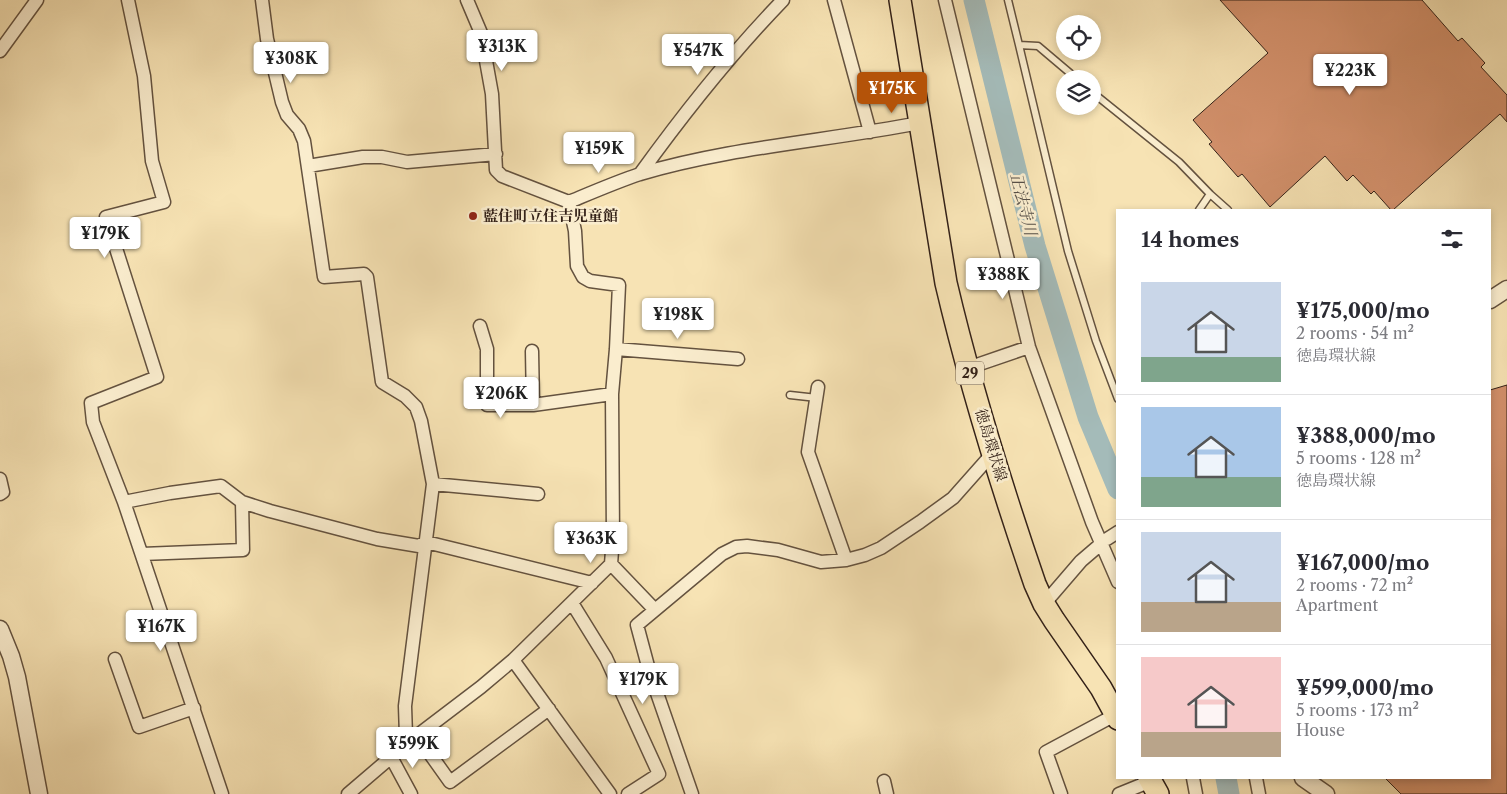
<!DOCTYPE html>
<meta charset="utf-8">
<style>
body{margin:0;font-family:"Libre Caslon Text","Noto Serif JP",serif;background:#f2f2f3;color:#2b2b33;height:100vh;display:flex;flex-direction:column;font-size:19px;white-space:nowrap}
*{box-sizing:border-box;margin:0}
p{font-size:16px;color:#7c7c81}
.icon{flex:none;width:28px;height:28px;fill:none;stroke:currentColor;stroke-width:2;stroke-linecap:round;stroke-linejoin:round}
.map{position:relative;flex:1;overflow:hidden}
.side{position:absolute;left:1116px;top:209px;width:375px;height:570px;display:flex;flex-direction:column;background:#fff;border-radius:0px;box-shadow:0 2px 8px #0003}
.side>*{flex:none}
.buttons{position:absolute;left:1056px;top:15px;display:grid;gap:10px}
.buttons a{display:grid;place-items:center;width:45px;height:45px;border-radius:50%;background:#fff;box-shadow:0 2px 8px #0003;font-size:25px}
.price{position:absolute;translate:-50% -42px;padding:0 11px;border-radius:5px;background:#fff;color:#222;font-size:16px;line-height:32px;filter:drop-shadow(0 1px 2px #0008)}
.price::after{content:'';position:absolute;left:50%;top:30px;width:15px;height:11px;margin-left:-8px;background:inherit;clip-path:polygon(0 0,100% 0,50% 100%)}
.price.selected{background:#b45309;color:#fff}
ul{padding:0;list-style:none}
li{display:flex;align-items:center;gap:15px;height:125px;padding:0 25px}
li+li{border-top:1px solid #e1e1e2}
li span{display:grid;place-items:center;flex:none;width:140px;height:100px;border-radius:0px;color:#555}
li>.icon{margin-inline-start:auto}
span .icon{width:60px;height:60px;fill:#fffc;stroke-width:1}
li b{font-size:21px}
h2{display:flex;justify-content:space-between;align-items:center;height:60px;padding:0 25px;font-size:21px}
.map>svg:first-child{display:block}
.lines{fill:none;stroke-linecap:round;stroke-linejoin:round}
.river{stroke:#a4bbb9;stroke-width:21}
.building{fill:#d2906b;stroke:#332118}
.service-casing{stroke:#64523f;stroke-width:9}
.minor-casing{stroke:#64523f;stroke-width:15}
.tertiary-casing{stroke:#64523f;stroke-width:19}
.primary-casing{stroke:#332118;stroke-width:24}
.service{stroke:#faedce;stroke-width:6}
.minor{stroke:#faedce;stroke-width:12}
.tertiary{stroke:#faedce;stroke-width:16}
.primary{stroke:#f7e3b4;stroke-width:21}
.poi-dot{fill:#8f2418;stroke:#faedce;stroke-width:2}
.labels{text-anchor:middle;stroke-width:5;stroke-linejoin:round;paint-order:stroke}
.shield{fill:#faedce;stroke:#6f5e4f;stroke-width:1}
.shield-label{font-size:14px;font-weight:bold;fill:#332118}
.poi-label{font-size:15px;font-weight:bold;fill:#332118;stroke:#faedce;text-anchor:start}
.street-label{font-size:15px;fill:#332118;stroke:#faedce}
.water-label{font-size:16px;font-style:italic;fill:#554f48;stroke:#faedce}
</style>
<div class="map">
<svg width="1507" height="794" viewBox="0 0 1507 794">
<rect width="100%" height="100%" fill="#f7e3b4"/>
<filter id="stains"><feTurbulence type="fractalNoise" baseFrequency=".004" numOctaves="4"/><feColorMatrix values="0 0 0 0 .2 0 0 0 0 .09 0 0 0 0 .02 0 0 0 .5 -.17"/></filter>
<radialGradient id="worn" r=".72"><stop offset=".6" stop-color="#630" stop-opacity="0"/><stop offset="1" stop-color="#630" stop-opacity=".3"/></radialGradient>
<g class="lines">
<path class="river" d="M 974,0 L 1035,246 L 1088,417 L 1118,489
M 1226,778 L 1229,794"/>
</g>
<path class="building" d="M 1220,0 L 1422,0 L 1458,41 L 1462,38 L 1485,63 L 1481,67 L 1507,95 L 1507,122 L 1500,114 L 1393,210 L 1391,210 L 1374,191 L 1371,194 L 1353,175 L 1347,181 L 1325,156 L 1270,207 L 1242,174 L 1238,177 L 1209,144 L 1212,142 L 1193,120 L 1268,53 Z
M 1507,385 L 1507,794 L 1401,794 L 1385,778 L 1490,778 L 1490,390 Z"/>
<g class="lines">
<defs>
<path id="service" d="M 1008,0 L 1019,45 L 1038,46 L 1077,79
M 1019,45 L 1068,251 L 1096,341 L 1118,399
M 1092,92 L 1179,162 L 1210,194 L 1199,210
M 1210,194 L 1228,210
M 790,395 L 817,398"/>
<path id="minor" d="M 128,0 L 144,76 L 152,161 L 164,202 L 106,217 L 157,377 L 91,403 L 93,422 L 124,502 L 222,794
M 262,0 L 267,39 L 282,102 L 287,115 L 299,129 L 304,141 L 324,277 L 364,274 L 367,277 L 382,382 L 405,396 L 416,407 L 421,421 L 433,484 L 405,706 L 406,736 L 410,741
M 467,0 L 481,33 L 492,94 L 496,170 L 502,176 L 569,202 C 593,192 616,182 640,174 C 731,147 827,141 919,123
M 834,0 L 870,132
M 945,0 L 1029,347 L 1092,522 L 1118,582
M 0,51 L 37,0
M 308,166 L 363,157 L 382,157 L 407,162 L 496,154
M 640,174 C 684,113 731,54 783,0
M 480,326 L 487,349 L 487,405 L 533,405 L 612,394
M 616,349 L 738,359
M 532,351 L 533,405
M 968,368 L 1029,347
M 818,387 L 808,452 L 846,560
M 0,479 L 3,492 L 0,494
M 433,484 L 538,494
M 124,502 L 170,493 L 221,486 L 242,502 L 270,511 L 377,539 L 419,546 L 426,542 L 592,583
M 1107,539 L 1118,532
M 142,554 L 243,550 L 242,502
M 611,564 L 655,610
M 572,603 L 606,658 L 659,774 L 628,794
M 1044,604 L 1081,561 L 1102,543
M 115,659 L 139,727 L 194,708
M 513,660 L 610,794
M 418,737 L 450,782 L 549,709
M 391,757 L 411,794
M 1193,778 L 1196,794
M 1256,778 L 1259,794
M 884,781 L 887,794
M 348,794 L 410,741 L 481,687 L 513,660 L 611,564 L 613,538 L 612,394 L 616,349 L 619,285 L 590,281 L 583,277 L 577,266 L 575,231 L 569,202
M 692,794 L 649,670 L 637,625 L 722,554 L 736,547 L 747,546 L 778,550 L 821,562 L 846,560 L 865,555 L 881,548 L 920,522 L 953,498 L 992,454
M 1061,794 L 1046,752 L 1115,715
M 1119,794 L 1151,781"/>
<path id="tertiary" d="M 1490,300 L 1507,289
M 0,629 L 11,656 L 17,677 L 39,794
M 1303,778 L 1326,794"/>
<path id="primary" d="M 900,0 L 946,283 C 970,385 1001,485 1035,584 L 1044,604 L 1054,620 L 1101,688 L 1118,719
M 1149,778 L 1158,794"/>
</defs>
<use href="#service" class="service-casing"/>
<use href="#minor" class="minor-casing"/>
<use href="#tertiary" class="tertiary-casing"/>
<use href="#primary" class="primary-casing"/>
<use href="#service" class="service"/>
<use href="#minor" class="minor"/>
<use href="#tertiary" class="tertiary"/>
<use href="#primary" class="primary"/>
</g>
<circle class="poi-dot" cx="473" cy="216" r="5"/>
<g class="labels">
<rect class="shield" x="956" y="361.5" width="28" height="23" rx="4"/>
<g class="shield-label">
<text x="970" y="378">29</text>
</g>
<g class="poi-label">
<text x="483" y="221">藍住町立住吉児童館</text>
</g>
<g class="street-label">
<text transform="translate(991 445) rotate(73)" y="5">徳島環状線</text>
</g>
<g class="water-label">
<text transform="translate(1024 204) rotate(76)" y="6">正法寺川</text>
</g>
</g>
<rect width="100%" height="100%" filter="url(#stains)"/>
<rect width="100%" height="100%" fill="url(#worn)"/>
</svg>
<div class="buttons">
<a><svg class="icon" aria-label="locate" viewBox="0 0 24 24"><circle cx="12" cy="12" r="6"/><path d="M12 2v4M12 18v4M2 12h4M18 12h4"/></svg></a>
<a><svg class="icon" aria-label="layers" viewBox="0 0 24 24"><path d="M12 4l9 5-9 5-9-5zM3 14l9 5 9-5"/></svg></a>
</div>
<b class="price" style="left:502px;top:72px">¥313K</b>
<b class="price" style="left:698px;top:76px">¥547K</b>
<b class="price" style="left:291px;top:84px">¥308K</b>
<b class="price" style="left:1350px;top:96px">¥223K</b>
<b class="price selected" style="left:892px;top:114px">¥175K</b>
<b class="price" style="left:599px;top:174px">¥159K</b>
<b class="price" style="left:105px;top:259px">¥179K</b>
<b class="price" style="left:1003px;top:300px">¥388K</b>
<b class="price" style="left:678px;top:340px">¥198K</b>
<b class="price" style="left:501px;top:419px">¥206K</b>
<b class="price" style="left:591px;top:564px">¥363K</b>
<b class="price" style="left:161px;top:652px">¥167K</b>
<b class="price" style="left:643px;top:705px">¥179K</b>
<b class="price" style="left:413px;top:769px">¥599K</b>
<section class="side">
<h2>14 homes<svg class="icon" aria-label="filters" viewBox="0 0 24 24"><path d="M4 7h16M4 17h16"/><circle cx="9" cy="7" r="2"/><circle cx="15" cy="17" r="2"/></svg></h2>
<ul>
<li><span style="background:linear-gradient(#c9d6e8 75%,#7fa58c 0)"><svg class="icon" aria-label="home" viewBox="0 0 24 24"><path d="M3 11l9-7 9 7M6 9v11h12V9"/></svg></span><div><b>¥175,000/mo</b><p>2 rooms · 54 m²</p><p>徳島環状線</p></div></li>
<li><span style="background:linear-gradient(#a9c7e8 70%,#7fa58c 0)"><svg class="icon" aria-label="home" viewBox="0 0 24 24"><path d="M3 11l9-7 9 7M6 9v11h12V9"/></svg></span><div><b>¥388,000/mo</b><p>5 rooms · 128 m²</p><p>徳島環状線</p></div></li>
<li><span style="background:linear-gradient(#c9d6e8 70%,#b9a48a 0)"><svg class="icon" aria-label="home" viewBox="0 0 24 24"><path d="M3 11l9-7 9 7M6 9v11h12V9"/></svg></span><div><b>¥167,000/mo</b><p>2 rooms · 72 m²</p><p>Apartment</p></div></li>
<li><span style="background:linear-gradient(#f6c9c9 75%,#b9a48a 0)"><svg class="icon" aria-label="home" viewBox="0 0 24 24"><path d="M3 11l9-7 9 7M6 9v11h12V9"/></svg></span><div><b>¥599,000/mo</b><p>5 rooms · 173 m²</p><p>House</p></div></li>
</ul>
</section>
</div>
